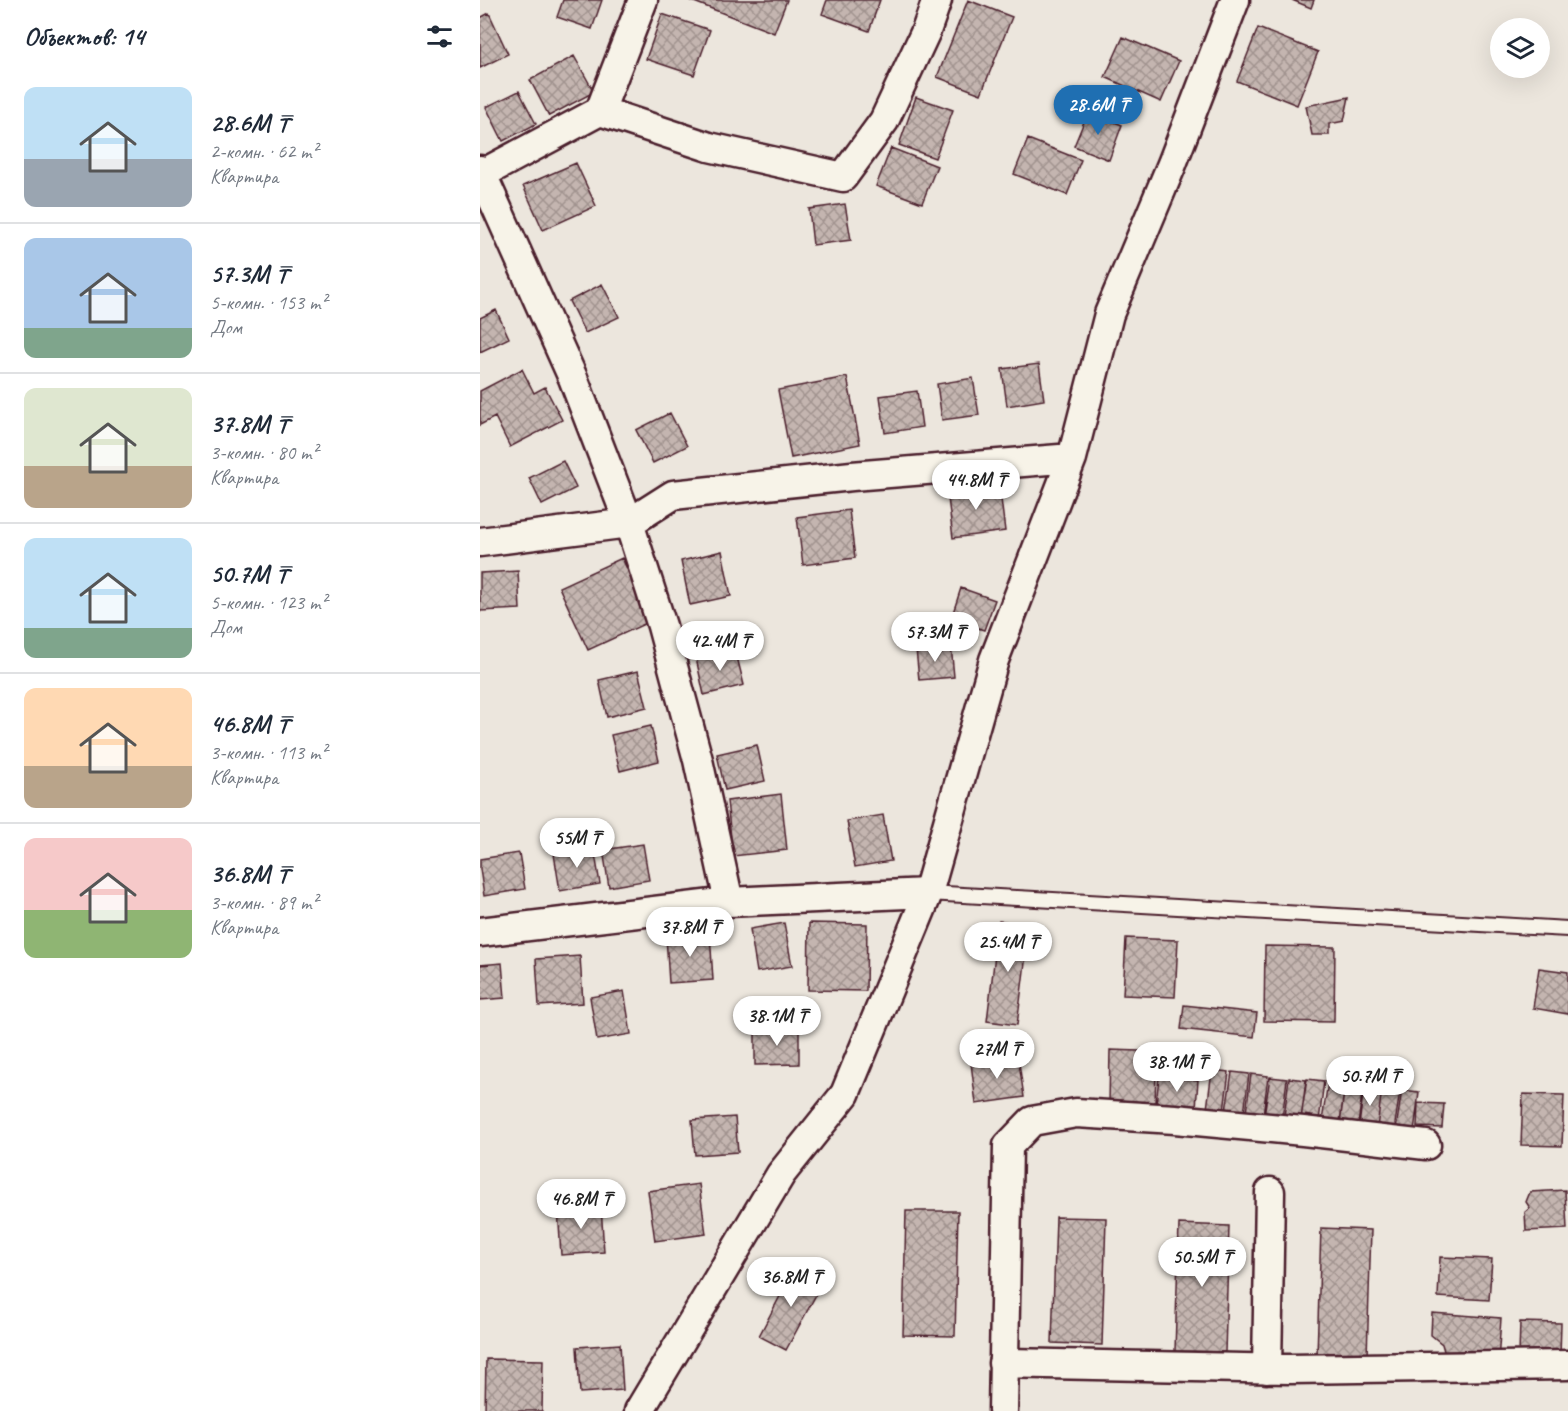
<!DOCTYPE html>
<html lang="ru">
<meta charset="utf-8">
<style>
body{margin:0;font-family:Caveat,sans-serif;background:#f2f2f3;color:#1f2937;height:100vh;display:flex;flex-direction:column;font-size:22px;white-space:nowrap}
*{box-sizing:border-box;margin:0}
p{font-size:20px;color:#747a83}
.icon{flex:none;width:33px;height:33px;fill:none;stroke:currentColor;stroke-width:2;stroke-linecap:round;stroke-linejoin:round}
.map{position:relative;flex:1;overflow:hidden}
.side{display:flex;flex-direction:column;background:#fff;width:480px}
.side>*{flex:none}
.controls{position:absolute;left:1010px;top:18px;display:grid;gap:12px}
.controls a{display:grid;place-items:center;width:60px;height:60px;border-radius:50%;background:#fff;box-shadow:0 6px 24px #0002;font-size:30px}
.price{position:absolute;translate:-50% -51px;padding:0 14px;border-radius:21px;background:#fff;color:#222;font-size:20px;line-height:39px;filter:drop-shadow(0 2px 3px #0008)}
.price::after{content:'';position:absolute;left:50%;top:36px;width:18px;height:14px;margin-left:-9px;background:inherit;clip-path:polygon(0 0,100% 0,50% 100%)}
.price.on{background:#1f6fb2;color:#fff}
ul{padding:0;list-style:none}
li{display:flex;align-items:center;gap:18px;height:150px;padding:0 24px}
li+li{border-top:2px solid #e0e1e3}
li span{display:grid;place-items:center;flex:none;width:168px;height:120px;border-radius:12px;color:#555}
li>.icon{margin-inline-start:auto}
span .icon{width:72px;height:72px;fill:#fffc;stroke-width:1}
li b{font-size:26px}
h2{display:flex;justify-content:space-between;align-items:center;height:72px;padding:0 24px;font-size:26px}
main{display:flex;flex:1;min-height:0}
.map>svg:first-child{display:block}
.building{fill:url(#building-cross-hatch);stroke:#4a1f2b;stroke-width:1.5}
.lines{fill:none;stroke-linecap:round;stroke-linejoin:round}
.service-casing{stroke:#4a1f2b;stroke-width:18}
.minor-casing{stroke:#4a1f2b;stroke-width:33}
.service{stroke:#f7f3e8;stroke-width:14}
.minor{stroke:#f7f3e8;stroke-width:28}
</style>
<main>
<section class="side">
<h2>Объектов: 14<svg class="icon" aria-label="filters" viewBox="0 0 24 24"><path d="M4 7h16M4 17h16"/><circle cx="9" cy="7" r="2"/><circle cx="15" cy="17" r="2"/></svg></h2>
<ul>
<li><span style="background:linear-gradient(#bfe0f5 60%,#9aa5b1 0)"><svg class="icon" aria-label="home" viewBox="0 0 24 24"><path d="M3 11l9-7 9 7M6 9v11h12V9"/></svg></span><div><b>28.6M ₸</b><p>2-комн. · 62 m²</p><p>Квартира</p></div></li>
<li><span style="background:linear-gradient(#a9c7e8 75%,#7fa58c 0)"><svg class="icon" aria-label="home" viewBox="0 0 24 24"><path d="M3 11l9-7 9 7M6 9v11h12V9"/></svg></span><div><b>57.3M ₸</b><p>5-комн. · 153 m²</p><p>Дом</p></div></li>
<li><span style="background:linear-gradient(#dfe7d0 65%,#b9a48a 0)"><svg class="icon" aria-label="home" viewBox="0 0 24 24"><path d="M3 11l9-7 9 7M6 9v11h12V9"/></svg></span><div><b>37.8M ₸</b><p>3-комн. · 80 m²</p><p>Квартира</p></div></li>
<li><span style="background:linear-gradient(#bfe0f5 75%,#7fa58c 0)"><svg class="icon" aria-label="home" viewBox="0 0 24 24"><path d="M3 11l9-7 9 7M6 9v11h12V9"/></svg></span><div><b>50.7M ₸</b><p>5-комн. · 123 m²</p><p>Дом</p></div></li>
<li><span style="background:linear-gradient(#ffd9b3 65%,#b9a48a 0)"><svg class="icon" aria-label="home" viewBox="0 0 24 24"><path d="M3 11l9-7 9 7M6 9v11h12V9"/></svg></span><div><b>46.8M ₸</b><p>3-комн. · 113 m²</p><p>Квартира</p></div></li>
<li><span style="background:linear-gradient(#f6c9c9 60%,#8fb573 0)"><svg class="icon" aria-label="home" viewBox="0 0 24 24"><path d="M3 11l9-7 9 7M6 9v11h12V9"/></svg></span><div><b>36.8M ₸</b><p>3-комн. · 89 m²</p><p>Квартира</p></div></li>
</ul>
</section>
<div class="map">
<svg width="1088" height="1411" viewBox="0 0 1088 1411">
<defs>
<pattern id="building-cross-hatch" width="8" height="8" patternUnits="userSpaceOnUse" patternTransform="scale(1.5)"><rect width="8" height="8" fill="#c4b5b0"/><path d="M0 0l8 8M0 8l8-8" fill="none" stroke="#a1938f"/></pattern>
</defs>
<rect width="100%" height="100%" fill="#ece6dd"/>
<filter id="ink" filterUnits="userSpaceOnUse"><feTurbulence type="fractalNoise" baseFrequency=".0167" numOctaves="2"/><feDisplacementMap in="SourceGraphic" scale="12" xChannelSelector="R" yChannelSelector="G"/><feConvolveMatrix kernelMatrix="1 2 1 2 8 2 1 2 1" color-interpolation-filters="sRGB"/></filter>
<g filter="url(#ink)">
<path class="building" d="M 83,0 L 122,0 L 112,29 L 77,17 Z
M 209,0 L 307,0 L 294,33 Z
M 347,0 L 400,0 L 389,31 L 342,14 Z
M 488,0 L 532,17 L 501,94 L 457,77 Z
M 812,0 L 834,0 L 831,8 Z
M 9,13 L 28,54 L 0,68 L 0,18 Z
M 182,14 L 230,30 L 214,75 L 166,59 Z
M 778,28 L 838,52 L 817,105 L 757,81 Z
M 643,37 L 699,61 L 681,102 L 625,77 Z
M 94,56 L 114,92 L 69,116 L 50,80 Z
M 39,91 L 56,124 L 23,141 L 6,107 Z
M 436,97 L 473,110 L 455,158 L 419,145 Z
M 869,97 L 864,121 L 849,124 L 849,135 L 832,135 L 826,106 Z
M 608,112 L 642,125 L 629,160 L 594,146 Z
M 548,139 L 601,160 L 587,195 L 534,174 Z
M 411,148 L 457,166 L 442,203 L 396,186 Z
M 96,163 L 116,206 L 63,230 L 43,186 Z
M 365,204 L 371,240 L 333,245 L 329,209 Z
M 122,284 L 139,317 L 105,333 L 89,301 Z
M 16,310 L 29,338 L 0,352 L 0,318 Z
M 559,364 L 564,400 L 527,406 L 522,369 Z
M 42,369 L 54,393 L 65,387 L 82,420 L 30,447 L 15,417 L 0,425 L 0,391 Z
M 367,377 L 380,444 L 311,458 L 298,390 Z
M 493,378 L 499,415 L 462,420 L 457,384 Z
M 437,391 L 442,427 L 405,433 L 400,396 Z
M 190,413 L 207,446 L 173,463 L 156,430 Z
M 83,461 L 96,488 L 62,505 L 49,478 Z
M 519,483 L 525,531 L 473,538 L 467,490 Z
M 369,510 L 375,558 L 323,565 L 317,517 Z
M 242,551 L 251,596 L 210,605 L 201,561 Z
M 142,558 L 171,621 L 108,650 L 79,587 Z
M 38,571 L 40,609 L 0,611 L 0,573 Z
M 481,588 L 515,600 L 504,630 L 471,619 Z
M 471,645 L 474,677 L 439,680 L 436,649 Z
M 255,649 L 264,685 L 224,695 L 216,658 Z
M 158,671 L 167,707 L 127,717 L 119,680 Z
M 171,726 L 179,761 L 140,771 L 131,735 Z
M 277,745 L 285,781 L 245,790 L 237,754 Z
M 301,794 L 307,850 L 253,856 L 247,801 Z
M 403,815 L 411,861 L 375,867 L 367,821 Z
M 163,844 L 169,880 L 129,887 L 123,850 Z
M 114,848 L 120,884 L 80,891 L 74,854 Z
M 39,853 L 45,889 L 4,896 L 0,869 L 0,859 Z
M 519,921 L 550,924 L 537,1025 L 507,1021 Z
M 304,923 L 312,966 L 277,972 L 270,929 Z
M 329,923 L 387,924 L 386,991 L 328,990 Z
M 230,933 L 233,980 L 189,983 L 186,936 Z
M 646,938 L 698,940 L 695,997 L 643,995 Z
M 785,946 L 855,947 L 854,1022 L 784,1021 Z
M 100,956 L 103,1003 L 59,1006 L 56,959 Z
M 22,963 L 25,998 L 0,1000 L 0,965 Z
M 1059,968 L 1088,972 L 1088,1014 L 1053,1008 Z
M 144,991 L 151,1034 L 117,1040 L 110,997 Z
M 704,1005 L 777,1013 L 774,1037 L 701,1029 Z
M 275,1030 L 319,1030 L 319,1064 L 275,1065 Z
M 630,1050 L 659,1051 L 659,1071 L 676,1071 L 675,1105 L 629,1104 Z
M 538,1056 L 544,1097 L 496,1104 L 491,1063 Z
M 732,1070 L 749,1072 L 744,1111 L 727,1109 Z
M 752,1072 L 769,1074 L 764,1114 L 746,1111 Z
M 771,1074 L 788,1076 L 783,1115 L 766,1113 Z
M 679,1077 L 718,1080 L 716,1108 L 676,1105 Z
M 790,1077 L 807,1079 L 802,1119 L 784,1116 Z
M 809,1078 L 826,1080 L 821,1120 L 804,1117 Z
M 827,1079 L 844,1081 L 839,1121 L 821,1118 Z
M 848,1082 L 865,1084 L 860,1124 L 842,1121 Z
M 865,1083 L 883,1085 L 878,1125 L 860,1122 Z
M 884,1086 L 902,1088 L 897,1128 L 879,1126 Z
M 902,1088 L 920,1091 L 914,1130 L 897,1128 Z
M 922,1090 L 939,1092 L 934,1131 L 916,1129 Z
M 1043,1094 L 1084,1095 L 1082,1146 L 1041,1145 Z
M 938,1103 L 964,1104 L 962,1128 L 937,1127 Z
M 255,1117 L 258,1152 L 215,1155 L 212,1120 Z
M 219,1184 L 226,1234 L 175,1241 L 168,1191 Z
M 1085,1190 L 1087,1229 L 1046,1231 L 1045,1212 L 1050,1208 L 1046,1202 L 1050,1192 Z
M 121,1206 L 124,1252 L 81,1255 L 78,1209 Z
M 426,1211 L 478,1211 L 475,1336 L 423,1335 Z
M 576,1217 L 626,1218 L 622,1345 L 572,1343 Z
M 699,1224 L 749,1226 L 745,1352 L 695,1351 Z
M 841,1228 L 891,1230 L 887,1356 L 837,1355 Z
M 960,1257 L 1012,1259 L 1009,1300 L 958,1297 Z
M 316,1266 L 344,1280 L 306,1350 L 279,1336 Z
M 952,1313 L 1021,1318 L 1018,1362 L 966,1358 L 962,1344 L 951,1335 Z
M 1040,1322 L 1081,1323 L 1080,1356 L 1039,1355 Z
M 140,1344 L 143,1390 L 100,1393 L 97,1347 Z
M 6,1359 L 63,1360 L 62,1411 L 5,1411 Z"/>
<g class="lines">
<defs>
<path id="service" d="M 448,893 L 1088,929"/>
<path id="minor" d="M 120,111 L 229,147 L 363,177 L 404,121 L 446,31 L 457,0
M 0,170 L 93,378 L 149,523 L 182,626 L 218,760 L 249,902
M 2,174 L 120,111 L 163,0
M 0,542 L 149,523 L 193,495 L 372,476 L 592,458
M 0,932 L 249,902 L 448,893
M 523,1363 L 810,1369 L 1088,1365
M 787,1369 L 790,1192
M 159,1411 L 301,1174 L 365,1094 L 448,893 L 514,660 L 592,458 L 629,314 L 692,164 L 755,0
M 523,1411 L 528,1146 L 552,1121 L 596,1113 L 695,1119 L 823,1131 L 946,1145"/>
</defs>
<use href="#service" class="service-casing"/>
<use href="#minor" class="minor-casing"/>
<use href="#service" class="service"/>
<use href="#minor" class="minor"/>
</g>
</g>
</svg>
<div class="controls">
<a><svg class="icon" aria-label="layers" viewBox="0 0 24 24"><path d="M12 4l9 5-9 5-9-5zM3 14l9 5 9-5"/></svg></a>
</div>
<b class="price on" style="left:618px;top:136px">28.6M ₸</b>
<b class="price" style="left:496px;top:511px">44.8M ₸</b>
<b class="price" style="left:455px;top:663px">57.3M ₸</b>
<b class="price" style="left:240px;top:672px">42.4M ₸</b>
<b class="price" style="left:97px;top:869px">55M ₸</b>
<b class="price" style="left:210px;top:958px">37.8M ₸</b>
<b class="price" style="left:528px;top:973px">25.4M ₸</b>
<b class="price" style="left:297px;top:1047px">38.1M ₸</b>
<b class="price" style="left:517px;top:1080px">27M ₸</b>
<b class="price" style="left:697px;top:1093px">38.1M ₸</b>
<b class="price" style="left:890px;top:1107px">50.7M ₸</b>
<b class="price" style="left:101px;top:1230px">46.8M ₸</b>
<b class="price" style="left:722px;top:1288px">50.5M ₸</b>
<b class="price" style="left:311px;top:1308px">36.8M ₸</b>
</div>
</main>
